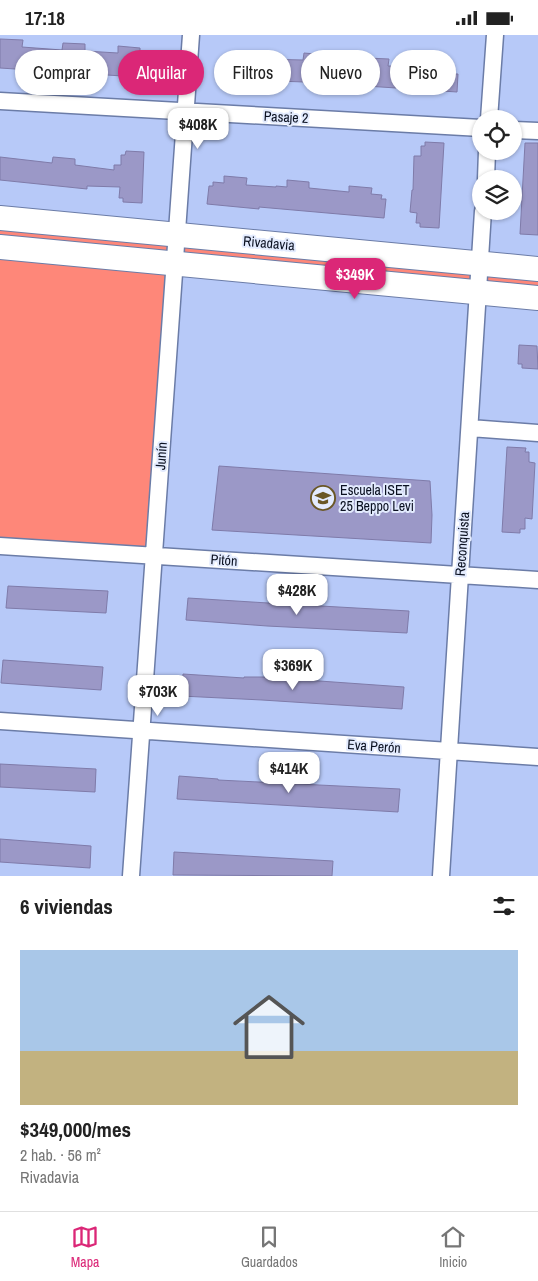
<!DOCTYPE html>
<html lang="es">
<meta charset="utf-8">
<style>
body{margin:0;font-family:"Archivo Narrow",sans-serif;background:#f6f6f6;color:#222;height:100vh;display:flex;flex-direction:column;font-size:19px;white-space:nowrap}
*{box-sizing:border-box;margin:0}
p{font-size:16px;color:#767676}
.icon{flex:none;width:28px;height:28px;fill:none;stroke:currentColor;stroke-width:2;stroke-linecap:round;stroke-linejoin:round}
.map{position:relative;height:841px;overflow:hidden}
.drawer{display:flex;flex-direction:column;background:#fff;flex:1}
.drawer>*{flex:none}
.guide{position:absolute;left:15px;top:15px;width:509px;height:45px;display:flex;gap:10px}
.tools{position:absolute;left:472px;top:75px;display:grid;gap:10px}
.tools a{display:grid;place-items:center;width:50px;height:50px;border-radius:50%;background:#fff;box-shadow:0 1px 4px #0004;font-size:25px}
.price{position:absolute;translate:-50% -42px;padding:0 11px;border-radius:10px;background:#fff;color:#222;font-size:16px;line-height:32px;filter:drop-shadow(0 1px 2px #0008)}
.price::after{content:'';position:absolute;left:50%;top:30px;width:15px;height:11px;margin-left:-8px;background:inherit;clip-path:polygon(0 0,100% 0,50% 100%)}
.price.active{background:#db2777;color:#fff}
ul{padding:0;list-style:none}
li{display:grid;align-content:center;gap:10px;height:265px;padding:0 20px}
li+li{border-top:1px solid #e0e0e0}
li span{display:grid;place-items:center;height:155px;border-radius:0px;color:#555}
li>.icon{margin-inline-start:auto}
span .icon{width:90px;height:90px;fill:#fffc;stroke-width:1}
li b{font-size:21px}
h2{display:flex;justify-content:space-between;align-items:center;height:60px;padding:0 20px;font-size:21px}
.tag{padding:0 18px;border-radius:22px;background:#fff;box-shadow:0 1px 4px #0004;font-size:18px;line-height:45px}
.tag.active{background:#db2777;color:#fff}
.status{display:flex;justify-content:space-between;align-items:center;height:35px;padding:0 25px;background:#fff;direction:ltr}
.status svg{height:14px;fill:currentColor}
.dock{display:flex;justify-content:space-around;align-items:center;height:70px;border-top:1px solid #e0e0e0;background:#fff;font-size:14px;color:#767676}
.dock a{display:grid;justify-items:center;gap:2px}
.dock .active{color:#db2777}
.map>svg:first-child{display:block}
.green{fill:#fe8779}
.building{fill:#9b98c7;stroke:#7f7ba9}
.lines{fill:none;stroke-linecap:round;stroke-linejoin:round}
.street-casing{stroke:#6b7ca7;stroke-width:19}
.secondary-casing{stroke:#6b7ca7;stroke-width:26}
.street{stroke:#fff;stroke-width:16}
.secondary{stroke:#fff;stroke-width:24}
.labels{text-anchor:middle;stroke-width:4;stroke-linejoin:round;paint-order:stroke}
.street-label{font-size:14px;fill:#0a1020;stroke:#e3ebfe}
.poi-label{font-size:14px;fill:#0a1020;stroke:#e3ebfe;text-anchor:start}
</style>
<div class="status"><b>17:18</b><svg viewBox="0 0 49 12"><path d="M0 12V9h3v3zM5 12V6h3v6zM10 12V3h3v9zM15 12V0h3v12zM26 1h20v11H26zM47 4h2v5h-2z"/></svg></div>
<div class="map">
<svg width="538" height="841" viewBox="0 0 538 841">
<rect width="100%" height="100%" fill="#b7c9f8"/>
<path class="green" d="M 0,183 L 538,234 L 538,263 L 175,229 L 154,520 L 0,511 Z"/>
<path class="building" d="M 0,4 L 23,5 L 22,12 L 62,15 L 63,8 L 85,9 L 85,16 L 118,18 L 118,11 L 140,13 L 140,19 L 150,20 L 150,24 L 154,24 L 153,43 L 0,33 Z
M 241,16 L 263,17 L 263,24 L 303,25 L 304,18 L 326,20 L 326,26 L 366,29 L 367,23 L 389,24 L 388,31 L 421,32 L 422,26 L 444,27 L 444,34 L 454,35 L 454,39 L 458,39 L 457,57 L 305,47 L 276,46 L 276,47 L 224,44 L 226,26 L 230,26 L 230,22 L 241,22 Z
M 425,107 L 444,108 L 439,193 L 420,192 L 420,188 L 416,188 L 417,178 L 410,177 L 412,155 L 413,155 L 414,121 L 421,121 L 421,111 L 425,111 Z
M 525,108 L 538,108 L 538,200 L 520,199 Z
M 126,116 L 144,117 L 142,168 L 123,167 L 123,163 L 119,163 L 120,152 L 87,151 L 87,154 L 0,145 L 0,122 L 52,128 L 53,122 L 75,124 L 75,130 L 114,135 L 114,130 L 121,130 L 121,120 L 125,120 Z
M 224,141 L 247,143 L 246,150 L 276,152 L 276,151 L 287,152 L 287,145 L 309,147 L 309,153 L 349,157 L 349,151 L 372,153 L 371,159 L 382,160 L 381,164 L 386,164 L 384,183 L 259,172 L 259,174 L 207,169 L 209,151 L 213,151 L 213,147 L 224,148 Z
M 519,310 L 537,311 L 538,334 L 522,333 L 522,329 L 518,329 Z
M 507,412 L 526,413 L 525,417 L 529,417 L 529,427 L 535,428 L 532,484 L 525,483 L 525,494 L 520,494 L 520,498 L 502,497 Z
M 219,431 L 430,446 L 432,480 L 431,508 L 212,495 Z
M 8,551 L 108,556 L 106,578 L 6,573 Z
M 188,563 L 268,568 L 409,576 L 407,598 L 267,591 L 186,585 Z
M 3,625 L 103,632 L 101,655 L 1,648 Z
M 183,639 L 244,643 L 244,642 L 263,642 L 404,652 L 402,674 L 262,665 L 181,661 Z
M 0,729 L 96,734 L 95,757 L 0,752 Z
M 179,741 L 218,744 L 218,745 L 400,754 L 398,777 L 177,764 Z
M 0,804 L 91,811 L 90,833 L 0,827 Z
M 174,817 L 333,826 L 332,841 L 173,840 Z"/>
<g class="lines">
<defs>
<path id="street" d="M 0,66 L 481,93
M 489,84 L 495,0
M 514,95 L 538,96
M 486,144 L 487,116
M 470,393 L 538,398
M 0,511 L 538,545
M 0,686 L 538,722
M 131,841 L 191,0
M 441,841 L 483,176"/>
<path id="secondary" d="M 0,183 L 538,234
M 0,212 L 538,263"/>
</defs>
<use href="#street" class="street-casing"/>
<use href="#secondary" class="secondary-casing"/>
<use href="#street" class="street"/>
<use href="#secondary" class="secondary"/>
</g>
<defs>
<symbol id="school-ring" viewBox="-11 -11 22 22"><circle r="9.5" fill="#e3ebfe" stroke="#6a5725" stroke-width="1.5"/><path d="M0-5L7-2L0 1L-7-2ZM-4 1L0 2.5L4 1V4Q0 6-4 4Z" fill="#6a5725"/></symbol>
</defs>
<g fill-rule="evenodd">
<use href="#school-ring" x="309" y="449" width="28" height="28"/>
</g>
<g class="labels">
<g class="street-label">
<text transform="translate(286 82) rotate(3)" y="5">Pasaje 2</text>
<text transform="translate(269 208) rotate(5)" y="5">Rivadavia</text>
<text transform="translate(161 421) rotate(-86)" y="5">Junín</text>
<text transform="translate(462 509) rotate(-86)" y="5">Reconquista</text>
<text transform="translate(224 525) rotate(4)" y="5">Pitón</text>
<text transform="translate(374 711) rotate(4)" y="5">Eva Perón</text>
</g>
<g class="poi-label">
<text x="340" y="460">Escuela ISET<tspan x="340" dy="16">25 Beppo Levi</tspan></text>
</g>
</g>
</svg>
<div class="tools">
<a><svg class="icon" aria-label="locate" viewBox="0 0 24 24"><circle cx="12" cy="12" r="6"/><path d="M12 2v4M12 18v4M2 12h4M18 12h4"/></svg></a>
<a><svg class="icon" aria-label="layers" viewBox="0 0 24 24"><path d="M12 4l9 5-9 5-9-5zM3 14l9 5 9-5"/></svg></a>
</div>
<b class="price" style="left:198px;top:115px">$408K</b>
<b class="price active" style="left:355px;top:265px">$349K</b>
<b class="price" style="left:297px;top:581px">$428K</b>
<b class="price" style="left:293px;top:656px">$369K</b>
<b class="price" style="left:158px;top:682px">$703K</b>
<b class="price" style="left:289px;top:759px">$414K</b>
<div class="guide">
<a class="tag">Comprar</a>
<a class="tag active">Alquilar</a>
<a class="tag">Filtros</a>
<a class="tag">Nuevo</a>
<a class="tag">Piso</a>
</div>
</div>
<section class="drawer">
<h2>6 viviendas<svg class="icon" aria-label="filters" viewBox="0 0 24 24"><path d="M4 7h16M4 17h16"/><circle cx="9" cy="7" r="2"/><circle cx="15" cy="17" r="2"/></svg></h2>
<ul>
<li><span style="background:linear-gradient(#a9c7e8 65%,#c2b280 0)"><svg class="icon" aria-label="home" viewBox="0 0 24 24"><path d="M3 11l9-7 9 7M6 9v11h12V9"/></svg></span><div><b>$349,000/mes</b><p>2 hab. · 56 m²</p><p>Rivadavia</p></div></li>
</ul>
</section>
<nav class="dock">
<a class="active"><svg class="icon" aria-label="map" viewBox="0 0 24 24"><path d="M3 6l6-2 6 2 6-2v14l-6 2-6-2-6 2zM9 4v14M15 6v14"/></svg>Mapa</a>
<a><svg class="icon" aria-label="saved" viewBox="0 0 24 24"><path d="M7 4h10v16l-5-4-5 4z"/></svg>Guardados</a>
<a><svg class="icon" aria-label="home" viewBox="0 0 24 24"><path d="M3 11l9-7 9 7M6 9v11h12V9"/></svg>Inicio</a>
</nav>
